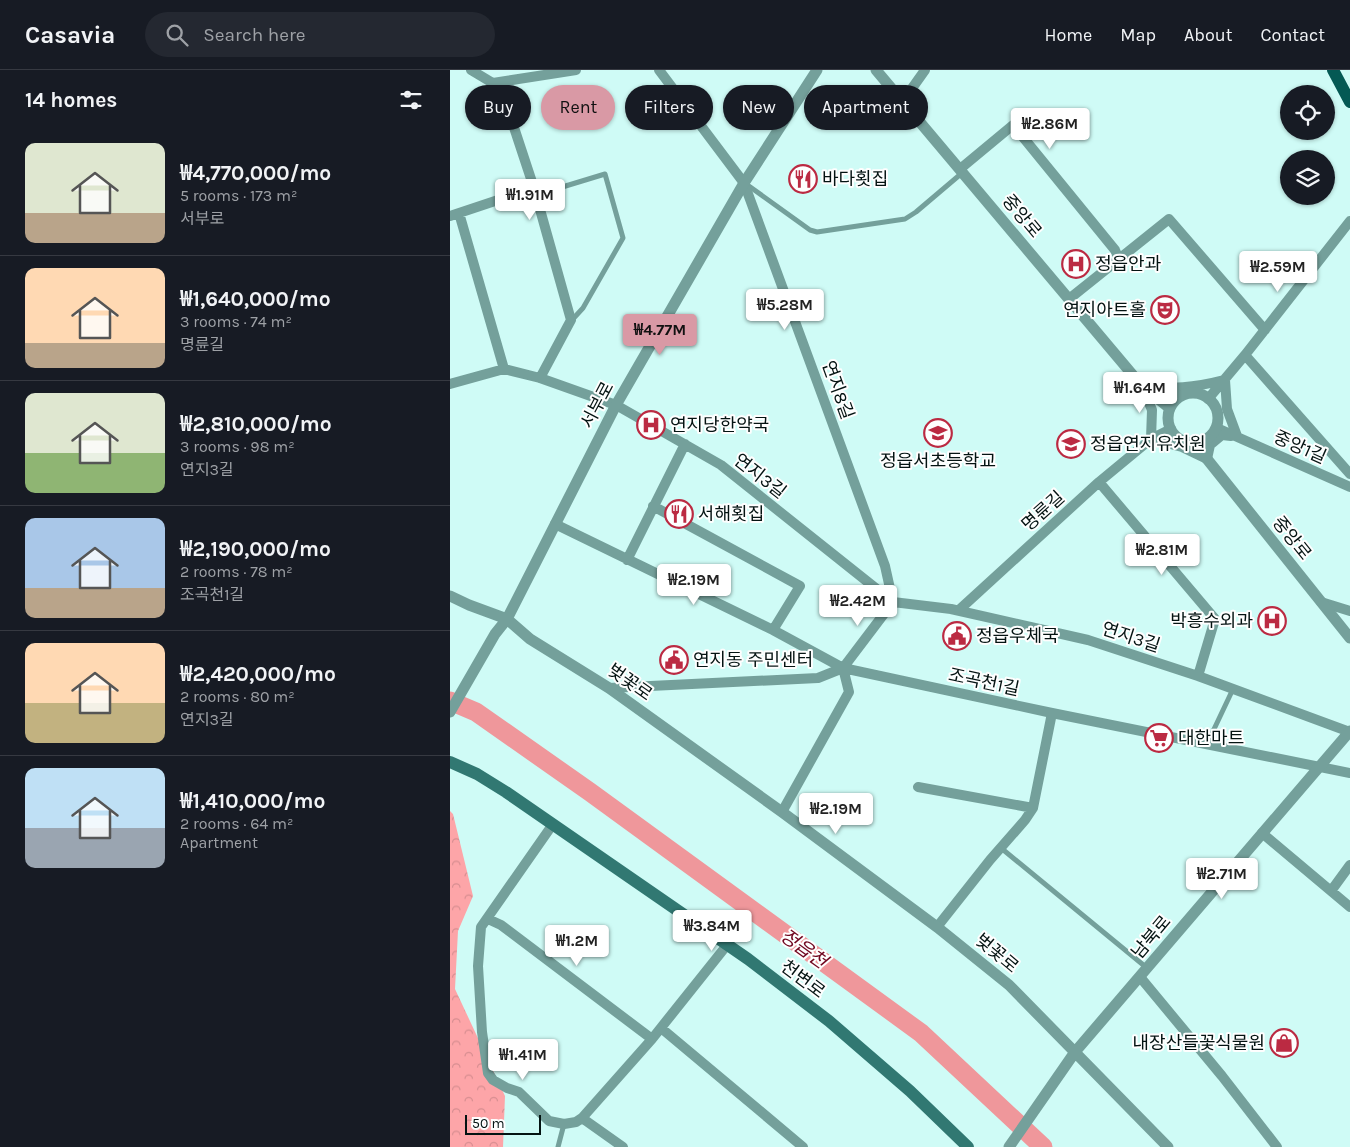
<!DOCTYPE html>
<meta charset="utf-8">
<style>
body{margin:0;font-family:Karla,"Noto Sans KR",sans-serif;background:#242831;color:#f1f3f6;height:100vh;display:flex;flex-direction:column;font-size:19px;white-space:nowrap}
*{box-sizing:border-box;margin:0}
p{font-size:16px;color:#9ea1a6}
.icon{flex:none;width:28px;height:28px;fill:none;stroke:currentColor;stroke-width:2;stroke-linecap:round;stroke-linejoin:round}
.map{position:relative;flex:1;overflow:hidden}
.panel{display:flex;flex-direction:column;background:#171b24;width:450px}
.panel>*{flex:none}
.banner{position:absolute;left:15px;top:15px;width:475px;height:45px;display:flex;gap:10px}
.buttons{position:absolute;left:830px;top:15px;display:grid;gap:10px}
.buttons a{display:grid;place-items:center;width:55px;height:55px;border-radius:50%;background:#171b24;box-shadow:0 1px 4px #0004;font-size:25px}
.scale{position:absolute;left:15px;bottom:12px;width:76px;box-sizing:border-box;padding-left:5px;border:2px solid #041312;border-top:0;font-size:14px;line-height:18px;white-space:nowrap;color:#041312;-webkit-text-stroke:4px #fefefe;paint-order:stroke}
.price{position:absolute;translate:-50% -42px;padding:0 11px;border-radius:5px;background:#fff;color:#222;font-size:16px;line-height:32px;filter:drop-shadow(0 1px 2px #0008)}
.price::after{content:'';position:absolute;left:50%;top:30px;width:15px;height:11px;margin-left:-8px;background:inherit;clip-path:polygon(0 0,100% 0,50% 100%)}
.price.active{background:#d999a5;color:#111}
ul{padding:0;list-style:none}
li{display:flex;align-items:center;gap:15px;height:125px;padding:0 25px}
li+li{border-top:1px solid #363941}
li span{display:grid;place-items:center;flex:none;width:140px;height:100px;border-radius:10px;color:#555}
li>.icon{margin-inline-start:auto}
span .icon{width:60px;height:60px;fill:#fffc;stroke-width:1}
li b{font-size:21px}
h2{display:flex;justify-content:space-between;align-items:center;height:60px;padding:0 25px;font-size:21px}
.pill{padding:0 18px;border-radius:22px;background:#171b24;box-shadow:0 1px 4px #0004;font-size:18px;line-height:45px}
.pill.active{background:#d999a5;color:#111}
header{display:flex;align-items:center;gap:30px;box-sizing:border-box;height:70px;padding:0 25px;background:#171b24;border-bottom:1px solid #363941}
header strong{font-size:24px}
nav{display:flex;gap:28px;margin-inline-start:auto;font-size:18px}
.search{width:350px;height:45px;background:#242831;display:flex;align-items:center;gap:12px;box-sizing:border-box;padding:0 18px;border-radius:28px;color:#9ea1a6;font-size:19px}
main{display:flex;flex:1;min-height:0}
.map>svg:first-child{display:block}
.forest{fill:url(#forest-crowns)}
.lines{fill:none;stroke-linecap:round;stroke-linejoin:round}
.river{stroke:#ef979b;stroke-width:19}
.service{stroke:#74a09b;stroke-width:5}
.minor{stroke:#74a09b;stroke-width:10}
.tertiary{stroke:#74a09b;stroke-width:11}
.secondary{stroke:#317872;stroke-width:12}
.primary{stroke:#045954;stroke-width:12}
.labels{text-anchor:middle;stroke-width:4;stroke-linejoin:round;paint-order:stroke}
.poi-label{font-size:18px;fill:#041312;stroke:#fefefe;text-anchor:start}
.street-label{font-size:18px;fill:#041312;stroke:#fefefe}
.water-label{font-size:19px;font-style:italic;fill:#70061f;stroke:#fefefe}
</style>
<header>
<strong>Casavia</strong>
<div class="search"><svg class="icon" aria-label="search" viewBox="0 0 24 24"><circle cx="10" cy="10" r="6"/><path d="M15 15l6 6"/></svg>Search here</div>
<nav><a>Home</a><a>Map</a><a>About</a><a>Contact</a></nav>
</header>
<main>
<section class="panel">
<h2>14 homes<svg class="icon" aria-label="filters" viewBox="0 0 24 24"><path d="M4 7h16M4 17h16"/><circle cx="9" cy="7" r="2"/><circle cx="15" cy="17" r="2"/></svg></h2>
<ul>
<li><span style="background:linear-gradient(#dfe7d0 70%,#b9a48a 0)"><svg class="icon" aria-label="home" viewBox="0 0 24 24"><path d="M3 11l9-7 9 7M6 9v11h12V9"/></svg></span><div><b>₩4,770,000/mo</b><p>5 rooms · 173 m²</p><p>서부로</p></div></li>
<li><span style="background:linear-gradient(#ffd9b3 75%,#b9a48a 0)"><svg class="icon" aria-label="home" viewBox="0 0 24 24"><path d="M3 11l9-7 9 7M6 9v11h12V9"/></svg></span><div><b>₩1,640,000/mo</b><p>3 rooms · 74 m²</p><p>명륜길</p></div></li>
<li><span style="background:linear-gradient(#dfe7d0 60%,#8fb573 0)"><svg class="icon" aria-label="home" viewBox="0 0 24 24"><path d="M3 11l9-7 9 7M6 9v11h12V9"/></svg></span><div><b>₩2,810,000/mo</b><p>3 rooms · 98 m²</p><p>연지3길</p></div></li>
<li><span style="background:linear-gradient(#a9c7e8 70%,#b9a48a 0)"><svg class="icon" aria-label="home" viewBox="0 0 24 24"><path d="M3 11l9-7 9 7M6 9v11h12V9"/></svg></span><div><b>₩2,190,000/mo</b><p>2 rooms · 78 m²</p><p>조곡천1길</p></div></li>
<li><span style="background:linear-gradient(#ffd9b3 60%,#c2b280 0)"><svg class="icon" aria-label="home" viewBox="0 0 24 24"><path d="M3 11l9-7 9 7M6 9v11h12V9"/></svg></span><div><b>₩2,420,000/mo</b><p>2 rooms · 80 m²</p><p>연지3길</p></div></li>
<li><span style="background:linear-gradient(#bfe0f5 60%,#9aa5b1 0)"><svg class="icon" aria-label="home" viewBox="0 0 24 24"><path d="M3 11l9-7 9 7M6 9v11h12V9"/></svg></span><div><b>₩1,410,000/mo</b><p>2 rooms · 64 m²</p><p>Apartment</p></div></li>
</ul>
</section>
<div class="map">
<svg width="900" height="1077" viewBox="0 0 900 1077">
<defs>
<pattern id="forest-crowns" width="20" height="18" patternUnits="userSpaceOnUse" patternTransform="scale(1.25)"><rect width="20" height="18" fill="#fda5a8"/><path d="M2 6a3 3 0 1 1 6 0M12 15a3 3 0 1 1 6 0" fill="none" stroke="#d78d90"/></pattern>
</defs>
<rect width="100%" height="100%" fill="#cffbf6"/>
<path class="forest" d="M 0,741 L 3,744 L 23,826 L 8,861 L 5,919 L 55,1026 L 53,1077 L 0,1077 Z"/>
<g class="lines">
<path class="river" d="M 0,631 L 26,642 L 140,722 L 471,963 L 593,1077"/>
<path class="service" d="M 296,114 L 360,160 L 367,162 L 455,149 L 466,142 L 512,103
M 86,125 L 155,104 L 173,168 L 133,238 L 122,250
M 757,674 L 783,619
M 551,778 L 697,898
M 108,1077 L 114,1054"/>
<path class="minor" d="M 21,0 L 51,18 L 84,118 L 121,250 L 90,308
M 209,0 L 294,113 L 435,496 L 443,532 L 393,598
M 43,13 L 126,0
M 453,31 L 475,0
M 510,99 L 563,55 L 665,180 L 669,190
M 9,143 L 54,299
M 0,146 L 84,118
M 619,229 L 719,149 L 815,260
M 795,285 L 900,404
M 775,310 L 777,339 L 787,366
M 0,314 L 54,299 L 90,308 L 166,335 L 271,395 L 443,532 L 501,539 L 638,570 L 748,606 L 900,662
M 692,316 C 723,319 743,318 774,310
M 692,316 L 702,340 L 701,369
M 694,318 L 720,339
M 758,329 L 795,285 L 900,151
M 767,358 L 900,417
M 701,369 L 732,377 L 757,389
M 751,371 L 756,388
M 757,389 L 760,375 L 772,365 L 781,366
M 649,412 L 765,549 L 748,606
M 203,436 L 350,516 L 323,560
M 105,454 L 323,560 L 393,598
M 177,490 L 235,374
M 871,532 L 900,541
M 509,540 L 649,412 L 701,369 L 721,359
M 159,618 L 368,608 L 393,598 L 602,643 L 900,703
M 468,717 L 583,738
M 332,742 L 399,622 L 393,598
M 103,754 L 31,857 L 28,896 L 32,962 L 38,1003 L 43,1010 L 57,1018 L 69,1022 L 99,1051 L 114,1054 L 126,1052 L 132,1048 L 202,969 L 277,875
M 812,763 L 900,837
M 881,821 L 900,795
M 38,849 L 51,855 L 202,969
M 487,857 L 540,790 L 575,750 L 583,738 L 602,643
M 690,907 L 772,1006 L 827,1077
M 211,958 L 353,1077
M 132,1048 L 173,1077"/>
<path class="tertiary" d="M 426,0 L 692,316
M718 348a25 25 0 1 1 50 0a25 25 0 1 1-50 0Z
M 757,389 L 900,568
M 0,526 L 19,535 L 57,549 L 80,569 L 159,618 L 332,742 L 487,857 L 559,915 L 718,1077
M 0,642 L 45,564 L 57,549 L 166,335 L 294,113 L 367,0
M 559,1077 L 625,982 L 900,661"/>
<path class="secondary" d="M 0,692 L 27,704 L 56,722 L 298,889 L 379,951 L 460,1021 L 518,1077"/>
<path class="primary" d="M 883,0 L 900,32"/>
</g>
<defs>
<symbol id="restaurant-ring" viewBox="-11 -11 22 22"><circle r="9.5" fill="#fefefe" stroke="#bb2a42" stroke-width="1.5"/><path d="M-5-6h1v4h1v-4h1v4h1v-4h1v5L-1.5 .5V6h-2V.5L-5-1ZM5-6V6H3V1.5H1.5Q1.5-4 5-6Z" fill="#bb2a42"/></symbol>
<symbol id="hospital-ring" viewBox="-11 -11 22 22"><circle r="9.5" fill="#fefefe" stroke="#bb2a42" stroke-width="1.5"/><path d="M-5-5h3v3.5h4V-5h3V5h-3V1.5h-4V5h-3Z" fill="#bb2a42"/></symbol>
<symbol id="theatre-ring" viewBox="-11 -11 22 22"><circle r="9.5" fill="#fefefe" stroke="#bb2a42" stroke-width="1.5"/><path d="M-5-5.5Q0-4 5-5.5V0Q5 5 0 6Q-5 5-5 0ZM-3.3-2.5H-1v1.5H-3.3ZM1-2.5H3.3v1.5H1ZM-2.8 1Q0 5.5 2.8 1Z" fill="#bb2a42"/></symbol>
<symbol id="school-ring" viewBox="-11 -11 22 22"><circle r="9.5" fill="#fefefe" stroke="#bb2a42" stroke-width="1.5"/><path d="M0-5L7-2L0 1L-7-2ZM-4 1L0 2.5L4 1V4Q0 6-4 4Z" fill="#bb2a42"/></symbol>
<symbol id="civic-ring" viewBox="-11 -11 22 22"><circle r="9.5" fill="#fefefe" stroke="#bb2a42" stroke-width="1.5"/><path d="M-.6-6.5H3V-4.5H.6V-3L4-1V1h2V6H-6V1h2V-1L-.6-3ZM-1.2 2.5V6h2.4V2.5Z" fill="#bb2a42"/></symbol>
<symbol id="supermarket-ring" viewBox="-11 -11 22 22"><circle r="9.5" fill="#fefefe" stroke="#bb2a42" stroke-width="1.5"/><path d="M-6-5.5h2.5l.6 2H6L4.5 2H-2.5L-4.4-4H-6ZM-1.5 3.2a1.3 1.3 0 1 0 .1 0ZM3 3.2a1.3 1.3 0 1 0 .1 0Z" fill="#bb2a42"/></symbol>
<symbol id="shop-ring" viewBox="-11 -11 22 22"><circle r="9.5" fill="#fefefe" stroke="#bb2a42" stroke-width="1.5"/><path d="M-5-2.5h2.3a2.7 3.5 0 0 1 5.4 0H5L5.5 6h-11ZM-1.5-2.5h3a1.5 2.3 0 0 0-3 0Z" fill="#bb2a42"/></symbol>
</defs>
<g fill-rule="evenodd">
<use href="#restaurant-ring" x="337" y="93" width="32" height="32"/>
<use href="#hospital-ring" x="610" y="178" width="32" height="32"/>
<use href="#theatre-ring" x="699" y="224" width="32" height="32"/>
<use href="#hospital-ring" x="185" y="339" width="32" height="32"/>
<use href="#school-ring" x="472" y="347" width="32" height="32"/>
<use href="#school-ring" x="605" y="358" width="32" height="32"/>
<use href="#restaurant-ring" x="213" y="428" width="32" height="32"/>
<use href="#hospital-ring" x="806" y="535" width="32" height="32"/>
<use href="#civic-ring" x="491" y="550" width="32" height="32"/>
<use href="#civic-ring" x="208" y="574" width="32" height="32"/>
<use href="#supermarket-ring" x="693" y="652" width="32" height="32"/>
<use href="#shop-ring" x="818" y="957" width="32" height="32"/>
</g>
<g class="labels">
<g class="poi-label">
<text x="372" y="115">바다횟집</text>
<text x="645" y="200">정읍안과</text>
<text x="696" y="246" text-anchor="end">연지아트홀</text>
<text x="220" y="361">연지당한약국</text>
<text x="640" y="380">정읍연지유치원</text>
<text x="488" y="397" text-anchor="middle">정읍서초등학교</text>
<text x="248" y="450">서해횟집</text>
<text x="803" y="557" text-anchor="end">박흥수외과</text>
<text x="526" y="572">정읍우체국</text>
<text x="243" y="596">연지동 주민센터</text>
<text x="728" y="674">대한마트</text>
<text x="815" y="979" text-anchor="end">내장산들꽃식물원</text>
</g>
<g class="street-label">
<text transform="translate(572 146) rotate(50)" y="6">중앙로</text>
<text transform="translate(388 320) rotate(70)" y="6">연지8길</text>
<text transform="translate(147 335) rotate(-62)" y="6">서부로</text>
<text transform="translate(850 377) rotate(24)" y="6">중앙1길</text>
<text transform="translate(310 406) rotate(38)" y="6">연지3길</text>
<text transform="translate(593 441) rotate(-42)" y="6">명륜길</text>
<text transform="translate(842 468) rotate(51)" y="6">중앙로</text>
<text transform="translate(681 567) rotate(18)" y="6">연지3길</text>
<text transform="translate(180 612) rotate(35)" y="6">벚꽃로</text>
<text transform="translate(534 612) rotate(12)" y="6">조곡천1길</text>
<text transform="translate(701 867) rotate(-50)" y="6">남북로</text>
<text transform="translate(547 883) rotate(40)" y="6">벚꽃로</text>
<text transform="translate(353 909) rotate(37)" y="6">천변로</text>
</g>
<g class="water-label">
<text transform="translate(354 878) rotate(36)" y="7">정읍천</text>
</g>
</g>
</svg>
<div class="buttons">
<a><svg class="icon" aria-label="locate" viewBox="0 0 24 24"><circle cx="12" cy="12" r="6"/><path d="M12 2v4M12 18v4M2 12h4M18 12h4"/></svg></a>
<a><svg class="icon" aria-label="layers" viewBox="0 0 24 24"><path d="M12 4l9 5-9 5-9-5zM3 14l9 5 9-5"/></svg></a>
</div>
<div class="scale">50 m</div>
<b class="price" style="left:600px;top:80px">₩2.86M</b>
<b class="price" style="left:80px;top:151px">₩1.91M</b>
<b class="price" style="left:828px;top:223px">₩2.59M</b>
<b class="price" style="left:335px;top:261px">₩5.28M</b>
<b class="price active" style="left:210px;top:286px">₩4.77M</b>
<b class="price" style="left:690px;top:344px">₩1.64M</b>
<b class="price" style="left:712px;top:506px">₩2.81M</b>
<b class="price" style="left:244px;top:536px">₩2.19M</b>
<b class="price" style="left:408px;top:557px">₩2.42M</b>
<b class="price" style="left:386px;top:765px">₩2.19M</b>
<b class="price" style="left:772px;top:830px">₩2.71M</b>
<b class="price" style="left:262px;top:882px">₩3.84M</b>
<b class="price" style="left:127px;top:897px">₩1.2M</b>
<b class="price" style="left:73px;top:1011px">₩1.41M</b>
<div class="banner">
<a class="pill">Buy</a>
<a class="pill active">Rent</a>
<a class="pill">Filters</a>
<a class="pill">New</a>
<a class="pill">Apartment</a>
</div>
</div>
</main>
